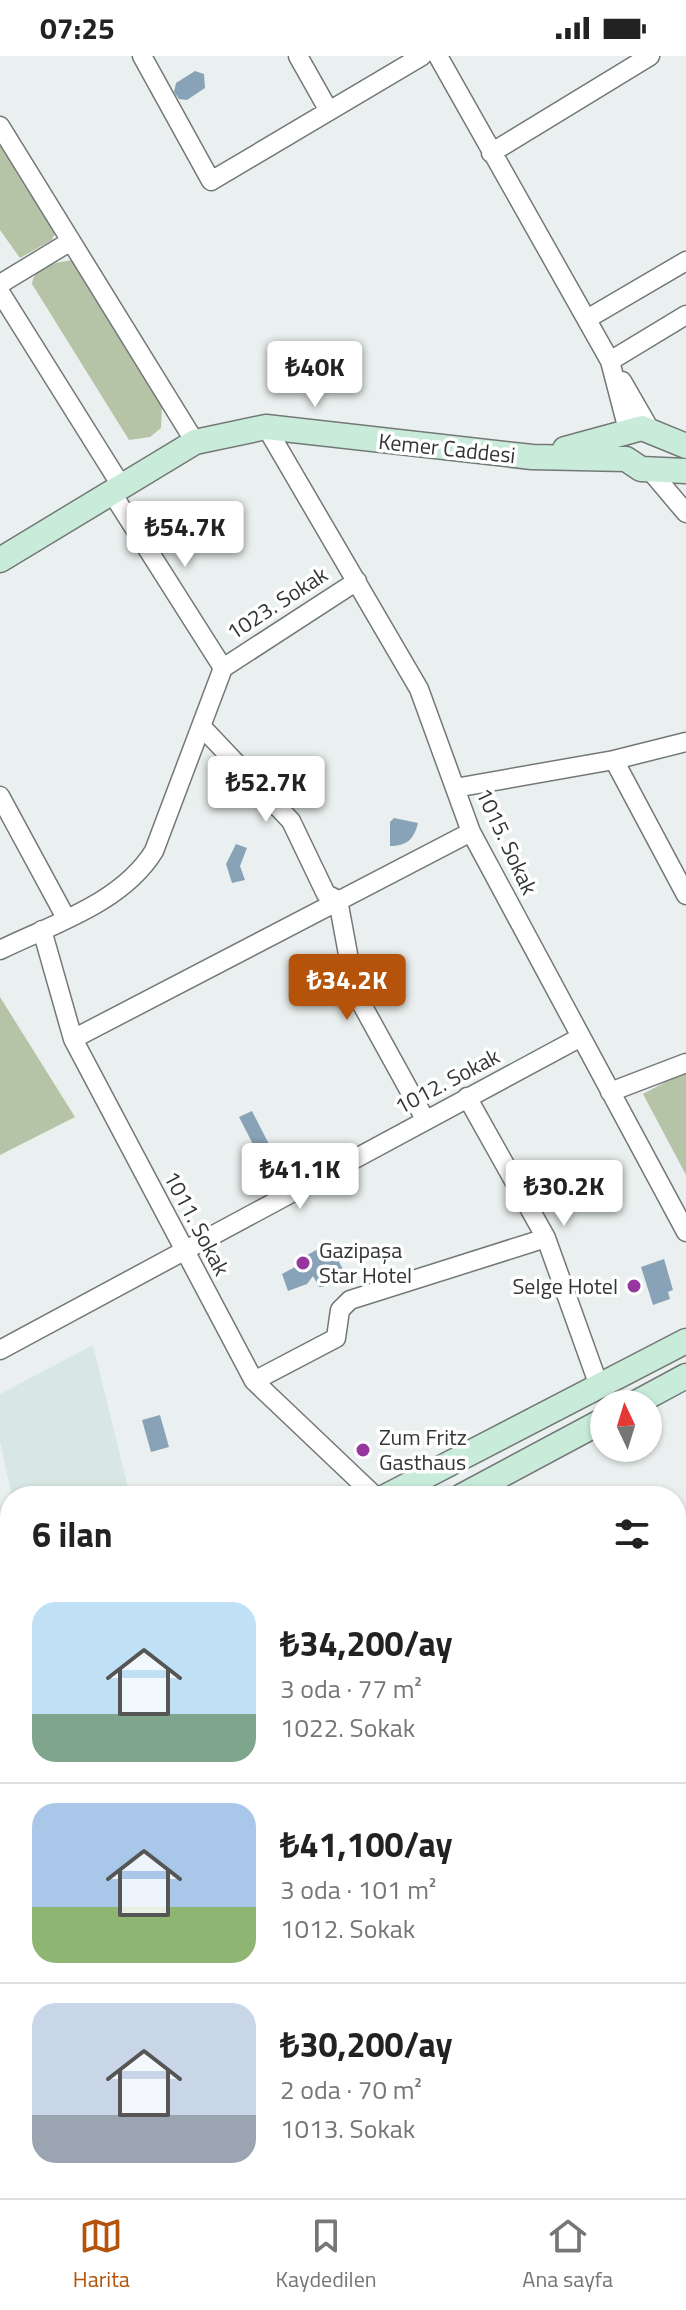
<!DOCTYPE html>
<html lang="tr">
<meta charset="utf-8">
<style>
body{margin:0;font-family:"Titillium Web",sans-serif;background:#f6f6f6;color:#222;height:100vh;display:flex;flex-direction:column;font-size:30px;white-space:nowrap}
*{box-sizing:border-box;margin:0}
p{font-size:26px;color:#767676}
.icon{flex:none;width:44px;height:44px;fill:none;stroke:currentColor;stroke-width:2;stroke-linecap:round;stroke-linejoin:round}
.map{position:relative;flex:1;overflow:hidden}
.drawer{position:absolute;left:0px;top:1430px;width:686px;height:712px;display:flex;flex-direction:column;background:#fff;border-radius:32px 32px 0 0;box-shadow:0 2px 6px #0004}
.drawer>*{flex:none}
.needle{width:52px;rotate:356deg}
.fabs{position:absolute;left:590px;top:1334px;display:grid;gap:16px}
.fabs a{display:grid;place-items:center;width:72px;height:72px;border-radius:50%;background:#fff;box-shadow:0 2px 6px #0004;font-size:40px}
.price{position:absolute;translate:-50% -68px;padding:0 18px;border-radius:8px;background:#fff;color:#222;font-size:26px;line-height:52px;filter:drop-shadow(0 2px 4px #0008)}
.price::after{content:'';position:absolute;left:50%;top:48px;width:24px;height:18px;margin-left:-12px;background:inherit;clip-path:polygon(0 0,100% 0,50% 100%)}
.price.current{background:#b45309;color:#fff}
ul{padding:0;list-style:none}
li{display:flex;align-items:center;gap:24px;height:200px;padding:0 32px}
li+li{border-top:2px solid #e0e0e0}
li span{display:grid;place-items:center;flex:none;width:224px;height:160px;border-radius:24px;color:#555}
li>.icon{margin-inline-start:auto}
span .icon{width:96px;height:96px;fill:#fffc;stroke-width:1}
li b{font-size:34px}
h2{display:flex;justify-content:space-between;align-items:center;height:96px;padding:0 32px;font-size:34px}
.status{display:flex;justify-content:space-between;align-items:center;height:56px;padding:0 40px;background:#fff;direction:ltr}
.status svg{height:22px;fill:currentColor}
.menu{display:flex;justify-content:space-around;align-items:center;height:112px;border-top:2px solid #e0e0e0;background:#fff;font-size:22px;color:#767676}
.menu a{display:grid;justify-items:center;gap:4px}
.menu .current{color:#b45309}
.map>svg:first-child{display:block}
.built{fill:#d8e7e4}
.green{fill:#b5c3a7}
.water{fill:#88a3b7}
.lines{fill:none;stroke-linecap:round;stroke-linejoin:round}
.street-casing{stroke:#737877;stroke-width:21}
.secondary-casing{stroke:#737877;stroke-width:27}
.street{stroke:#fff;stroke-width:18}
.secondary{stroke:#c9ecda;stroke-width:24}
.poi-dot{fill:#96369e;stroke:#fff;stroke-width:3}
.labels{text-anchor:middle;stroke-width:7;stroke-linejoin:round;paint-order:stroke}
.street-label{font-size:22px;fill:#333635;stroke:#fff}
.poi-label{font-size:22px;fill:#333635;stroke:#fff;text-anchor:start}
</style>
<div class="status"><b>07:25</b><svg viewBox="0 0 49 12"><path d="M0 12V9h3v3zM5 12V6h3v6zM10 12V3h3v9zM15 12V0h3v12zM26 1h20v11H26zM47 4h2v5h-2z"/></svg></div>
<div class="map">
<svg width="686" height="2142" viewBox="0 0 686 2142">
<rect width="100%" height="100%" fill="#eaf0ef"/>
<path class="built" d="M 93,1289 L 130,1440 L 12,1440 L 0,1386 L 0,1338 Z"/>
<path class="green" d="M 0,86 L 57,172 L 52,184 L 20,202 L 0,174 Z
M 73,204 L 83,214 L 162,351 L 161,372 L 150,381 L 129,384 L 32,228 C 35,208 56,207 73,204 Z
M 0,941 L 75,1061 L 0,1099 Z
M 686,1015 L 686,1119 L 643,1038 Z
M 0,2060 L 10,2078 L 7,2142 L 0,2142 Z
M 149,2132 L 207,2132 L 212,2142 L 129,2142 Z"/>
<path class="water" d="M 195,15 L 204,18 L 205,32 L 187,44 L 179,43 L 174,36 L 176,27 Z
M 394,762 L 418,767 C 414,784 406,790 390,790 L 390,766 Z
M 236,788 L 247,792 L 240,810 L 245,824 L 232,827 L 226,808 Z
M 252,1055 L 271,1092 L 258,1098 L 239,1061 Z
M 329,1187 L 346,1219 L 323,1231 L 319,1231 L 313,1220 L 307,1228 L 288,1235 L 282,1218 L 295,1211 L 298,1204 Z
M 664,1203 L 673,1234 L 668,1236 L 670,1243 L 653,1249 L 641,1211 Z
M 160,1359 L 169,1391 L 151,1396 L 142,1364 Z"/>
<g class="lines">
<defs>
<path id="street" d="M 142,0 L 211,125 L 422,0
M 298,0 L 329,55
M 438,0 L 610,305 L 629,378
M 0,70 L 195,386
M 491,97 L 650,0
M 0,228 L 71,185
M 0,236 L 122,431
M 587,263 L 686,205
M 610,305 L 686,259
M 622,325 L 649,372
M 266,371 L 419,633 L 471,776 L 686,1176
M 648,412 L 686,457
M 112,437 L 223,612
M 201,670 L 291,765 L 326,838 L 338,844 L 355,936 L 425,1063
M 614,704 L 686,839
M 455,732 L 614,704 L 686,686
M 0,740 L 66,862
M 42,874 L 73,983 L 254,1325 L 375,1440
M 0,894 C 53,868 122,847 154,795 L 223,612 L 357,525
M 73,983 L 471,776
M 610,1036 L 686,1007
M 467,1041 L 546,1182 L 599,1330
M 0,1294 L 581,981
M 254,1325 L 336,1282 L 340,1254 L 350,1244 L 546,1182
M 676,1619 L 686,1614
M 676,1787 L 686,1782
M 676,2010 L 686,2004
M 0,2023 L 10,2043
M 225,2132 L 230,2142
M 660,2132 L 665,2142
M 18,2142 L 21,2132
M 104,2142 L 124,2132
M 450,2142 L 467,2132"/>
<path id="secondary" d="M 565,393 L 642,372 L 686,390
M 0,504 L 195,386 L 266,371 L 532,401 L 626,403 L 641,413 L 686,415
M 634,1348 L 686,1320
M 387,1440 L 686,1285
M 462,1440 L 604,1364
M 0,1716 L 10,1711
M 0,1755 L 10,1747"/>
</defs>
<use href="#street" class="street-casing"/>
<use href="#secondary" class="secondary-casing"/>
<use href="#street" class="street"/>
<use href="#secondary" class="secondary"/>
</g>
<g class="poi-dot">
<circle cx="303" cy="1207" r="8"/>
<circle cx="634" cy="1230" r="8"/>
<circle cx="363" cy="1394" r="8"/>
</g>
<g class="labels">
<g class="street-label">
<text transform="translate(447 392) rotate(6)" y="8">Kemer Caddesi</text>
<text transform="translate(277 547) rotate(-33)" y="8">1023. Sokak</text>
<text transform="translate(507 785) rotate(65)" y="8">1015. Sokak</text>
<text transform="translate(447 1025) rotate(-28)" y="8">1012. Sokak</text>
<text transform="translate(197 1167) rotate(62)" y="8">1011. Sokak</text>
</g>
<g class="poi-label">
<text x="319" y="1202">Gazipaşa<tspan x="319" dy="25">Star Hotel</tspan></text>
<text x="618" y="1238" text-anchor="end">Selge Hotel</text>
<text x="379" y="1389">Zum Fritz<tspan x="379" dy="25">Gasthaus</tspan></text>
</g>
</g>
</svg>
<div class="fabs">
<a><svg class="needle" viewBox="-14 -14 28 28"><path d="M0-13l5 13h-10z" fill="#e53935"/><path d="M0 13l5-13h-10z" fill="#767676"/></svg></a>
</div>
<b class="price" style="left:315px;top:353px">₺40K</b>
<b class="price" style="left:185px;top:513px">₺54.7K</b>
<b class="price" style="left:266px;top:768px">₺52.7K</b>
<b class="price current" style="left:347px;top:966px">₺34.2K</b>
<b class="price" style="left:300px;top:1155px">₺41.1K</b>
<b class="price" style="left:564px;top:1172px">₺30.2K</b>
<section class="drawer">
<h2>6 ilan<svg class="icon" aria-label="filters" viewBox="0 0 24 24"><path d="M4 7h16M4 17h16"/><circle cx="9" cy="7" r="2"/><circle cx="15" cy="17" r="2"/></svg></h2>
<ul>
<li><span style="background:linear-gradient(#bfe0f5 70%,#7fa58c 0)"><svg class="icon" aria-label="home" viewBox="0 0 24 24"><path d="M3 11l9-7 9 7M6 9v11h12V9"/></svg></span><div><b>₺34,200/ay</b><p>3 oda · 77 m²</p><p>1022. Sokak</p></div></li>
<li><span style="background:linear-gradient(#a9c7e8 65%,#8fb573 0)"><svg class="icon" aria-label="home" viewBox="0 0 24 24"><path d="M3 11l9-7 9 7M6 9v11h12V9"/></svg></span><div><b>₺41,100/ay</b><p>3 oda · 101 m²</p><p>1012. Sokak</p></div></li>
<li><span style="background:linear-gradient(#c9d6e8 70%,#9aa5b1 0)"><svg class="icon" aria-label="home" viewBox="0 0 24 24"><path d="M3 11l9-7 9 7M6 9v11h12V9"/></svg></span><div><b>₺30,200/ay</b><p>2 oda · 70 m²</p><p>1013. Sokak</p></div></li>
</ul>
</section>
</div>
<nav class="menu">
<a class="current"><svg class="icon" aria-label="map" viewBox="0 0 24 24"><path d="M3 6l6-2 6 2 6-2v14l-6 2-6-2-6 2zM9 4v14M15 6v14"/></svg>Harita</a>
<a><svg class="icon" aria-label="saved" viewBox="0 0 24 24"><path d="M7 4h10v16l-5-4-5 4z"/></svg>Kaydedilen</a>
<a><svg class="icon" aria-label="home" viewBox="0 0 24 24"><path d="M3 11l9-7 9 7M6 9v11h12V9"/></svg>Ana sayfa</a>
</nav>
